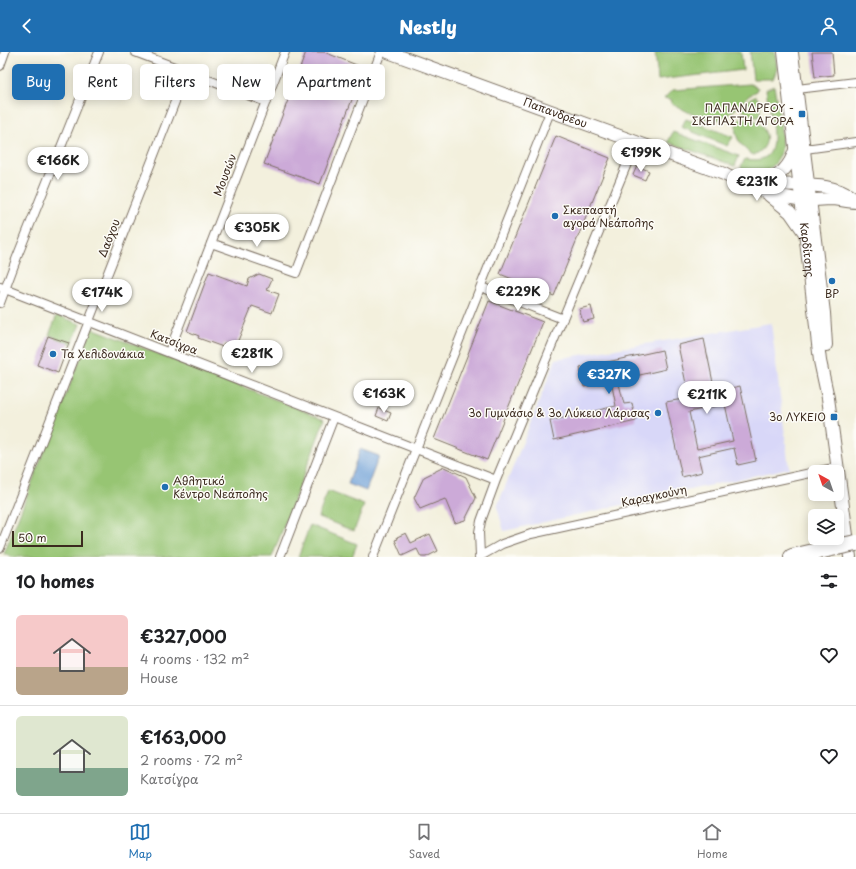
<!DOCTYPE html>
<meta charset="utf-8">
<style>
body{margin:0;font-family:"Playpen Sans",sans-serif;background:#f6f6f6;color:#202124;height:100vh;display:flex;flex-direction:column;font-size:15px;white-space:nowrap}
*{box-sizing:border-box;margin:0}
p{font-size:13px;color:#757577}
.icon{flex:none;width:22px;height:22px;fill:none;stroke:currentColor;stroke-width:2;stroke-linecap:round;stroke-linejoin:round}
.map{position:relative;height:505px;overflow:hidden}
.side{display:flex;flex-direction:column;background:#fff;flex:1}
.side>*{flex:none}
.banner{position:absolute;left:12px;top:12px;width:400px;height:36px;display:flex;gap:8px}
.needle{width:26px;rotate:320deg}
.fabs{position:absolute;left:808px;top:413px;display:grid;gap:8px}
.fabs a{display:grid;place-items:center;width:36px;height:36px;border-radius:6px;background:#fff;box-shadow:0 2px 10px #0003;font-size:20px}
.scale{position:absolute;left:12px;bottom:10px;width:71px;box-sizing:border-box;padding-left:4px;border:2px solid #3b2a1e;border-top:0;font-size:11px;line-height:14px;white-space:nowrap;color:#3b2a1e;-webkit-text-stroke:3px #fdfcf7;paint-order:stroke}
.price{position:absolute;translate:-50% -34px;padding:0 9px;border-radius:14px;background:#fff;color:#222;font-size:13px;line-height:26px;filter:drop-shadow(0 1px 2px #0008)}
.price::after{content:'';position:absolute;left:50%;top:24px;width:12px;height:9px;margin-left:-6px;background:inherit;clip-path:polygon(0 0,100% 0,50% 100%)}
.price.selected{background:#1f6fb2;color:#fff}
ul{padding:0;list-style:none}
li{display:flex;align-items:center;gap:12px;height:100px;padding:0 16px}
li+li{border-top:1px solid #e0e0e0}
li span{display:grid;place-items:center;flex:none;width:112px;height:80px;border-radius:6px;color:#555}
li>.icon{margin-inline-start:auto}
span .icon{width:48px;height:48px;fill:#fffc;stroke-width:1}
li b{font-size:17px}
h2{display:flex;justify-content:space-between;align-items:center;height:48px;padding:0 16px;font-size:17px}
.pill{padding:0 14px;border-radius:6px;background:#fff;box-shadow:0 2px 10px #0003;font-size:14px;line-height:36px}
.pill.selected{background:#1f6fb2;color:#fff}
header{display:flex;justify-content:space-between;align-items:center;height:52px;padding:0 16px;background:#1f6fb2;color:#fff;font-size:18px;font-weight:800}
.tab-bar{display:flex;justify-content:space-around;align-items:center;height:56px;border-top:1px solid #e0e0e0;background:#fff;font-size:11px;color:#757577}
.tab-bar a{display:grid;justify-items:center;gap:2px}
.tab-bar .selected{color:#1f6fb2}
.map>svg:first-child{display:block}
.built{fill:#d8d7f8}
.green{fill:#97c573;stroke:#697848}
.water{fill:#6c9ed6;stroke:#54647a}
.building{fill:#ccaad8;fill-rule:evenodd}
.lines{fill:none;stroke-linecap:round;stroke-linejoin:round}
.street-casing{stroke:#7b6f61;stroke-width:10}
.secondary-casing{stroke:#7b6f61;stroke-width:14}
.highway-casing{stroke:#7b6f61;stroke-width:18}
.street{stroke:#fff;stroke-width:8}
.secondary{stroke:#fff;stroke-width:12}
.highway{stroke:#fff;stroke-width:16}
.highway-bridge-casing{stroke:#7b6f61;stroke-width:18;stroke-linecap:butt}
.highway-bridge{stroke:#fff;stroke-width:16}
.poi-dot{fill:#1f6fb2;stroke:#fdfcf7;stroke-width:1.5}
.labels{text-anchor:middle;stroke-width:3;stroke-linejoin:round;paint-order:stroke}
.poi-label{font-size:11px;fill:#3b2a1e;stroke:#fdfcf7;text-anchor:end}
.street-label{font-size:11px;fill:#3b2a1e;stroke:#fdfcf7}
</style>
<header><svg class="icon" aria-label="back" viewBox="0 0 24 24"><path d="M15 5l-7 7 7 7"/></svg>Nestly<svg class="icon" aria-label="person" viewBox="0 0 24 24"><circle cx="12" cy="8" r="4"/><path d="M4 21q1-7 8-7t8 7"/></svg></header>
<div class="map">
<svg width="856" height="505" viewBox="0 0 856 505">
<rect width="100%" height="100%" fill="#fdfcf7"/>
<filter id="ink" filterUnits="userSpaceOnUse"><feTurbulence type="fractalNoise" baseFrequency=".025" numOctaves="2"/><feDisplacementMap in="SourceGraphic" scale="8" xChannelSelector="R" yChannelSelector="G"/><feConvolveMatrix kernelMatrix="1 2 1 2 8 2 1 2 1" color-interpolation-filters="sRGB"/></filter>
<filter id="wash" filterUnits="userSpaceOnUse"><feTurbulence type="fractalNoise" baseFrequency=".012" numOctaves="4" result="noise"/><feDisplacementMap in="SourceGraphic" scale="16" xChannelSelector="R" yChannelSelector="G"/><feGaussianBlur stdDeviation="0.9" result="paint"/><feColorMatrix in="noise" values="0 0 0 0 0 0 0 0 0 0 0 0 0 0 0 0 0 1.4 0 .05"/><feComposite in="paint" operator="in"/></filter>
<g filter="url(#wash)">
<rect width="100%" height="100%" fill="#f3f0dd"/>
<path class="built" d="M 771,271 L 789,416 L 504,479 L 497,455 L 556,307 Z"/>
<path class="green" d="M 655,0 L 741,0 L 743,18 L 658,28 Z
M 750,0 L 775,0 L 777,17 L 773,27 L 753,27 Z
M 750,32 L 758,36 L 757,39 C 747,43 741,52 733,59 C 712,79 692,61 671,51 L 672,48 L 664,46 L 673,38 Z
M 774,34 C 777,52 784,83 781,100 C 778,112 766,122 754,122 C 750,121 745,119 742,118 L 741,114 L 745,107 C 753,108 760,109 767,104 C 780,94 768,53 766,37 Z
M 754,44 L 756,44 C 760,49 761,58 759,65 L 755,65 L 743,58 L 745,52 Z
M 742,66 C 764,66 778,92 754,103 C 741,98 727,75 742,66 Z
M 686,67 L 733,85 L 727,94 L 681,75 Z
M 673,80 L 739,104 L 735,114 L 668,90 Z
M 57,263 L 80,272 L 72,292 L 49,283 Z
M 92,276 L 325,367 L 272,505 L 11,505 L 4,502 Z
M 328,439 L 364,453 L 354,479 L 318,465 Z
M 310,473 L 357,492 L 352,505 L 298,505 Z"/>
<path class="water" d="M 360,397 L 379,404 L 366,439 L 348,432 Z"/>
<g id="blocks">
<path class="building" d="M 306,0 L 324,0 L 364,16 L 320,132 L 264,112 Z
M 812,0 L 832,0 L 834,23 L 815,25 Z
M 556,84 L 610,106 L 554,244 L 500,222 Z
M 637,114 L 649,119 L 645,128 L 633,123 Z
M 209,220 L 247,234 L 249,227 L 259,222 L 272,227 L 267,238 L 279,242 L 272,261 L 252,254 L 235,296 L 224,291 L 223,295 L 198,286 L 199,284 L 187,279 Z
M 489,249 L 543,270 L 487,408 L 434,387 Z
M 591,254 L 594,267 L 583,270 L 579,257 Z
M 48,284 L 69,291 L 58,321 L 37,313 Z
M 704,287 L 715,340 L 740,334 L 756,409 L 738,413 L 734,396 L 698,404 L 702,420 L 682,425 L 666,350 L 689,346 L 678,293 ZM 725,352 L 733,389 L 697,397 L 689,360 Z
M 662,298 L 666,317 L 618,328 L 624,352 L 632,351 L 636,369 L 554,388 L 550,369 L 616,354 L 611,329 L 584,335 L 580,316 Z
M 379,356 L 391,361 L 388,369 L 376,364 Z
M 444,415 L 466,425 L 476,446 L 465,468 L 455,471 L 445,447 L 420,457 L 414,446 L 424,425 Z
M 406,481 L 411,491 L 430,482 L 438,499 L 426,505 L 421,505 L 417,497 L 402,504 L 395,488 L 398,487 L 397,485 Z"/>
</g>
</g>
<g filter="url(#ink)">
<use href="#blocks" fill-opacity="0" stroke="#7b6f61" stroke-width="1"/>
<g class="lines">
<defs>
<path id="street" d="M 135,0 L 266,50
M 0,14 L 5,0
M 797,37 L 856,30
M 805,97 L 856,90
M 211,191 L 296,221 L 381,0
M 0,235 L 496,428
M 481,235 L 563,267
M 0,251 L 17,205 L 99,0
M 169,300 L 285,0
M 0,496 L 187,19
M 480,504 L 479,480 L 481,469 L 496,428 L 636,90
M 280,505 L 334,365
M 373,505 L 550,60
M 479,505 L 502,492 L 531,482 L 838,415"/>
<g id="secondary">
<path id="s1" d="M 388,0 L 724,122 C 750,137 779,146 809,148 C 818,148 826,147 834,147 C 842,148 849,150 856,150"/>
<path id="s2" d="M 784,0 L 820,309 L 828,346 L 850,505"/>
<path d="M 792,1 L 824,261 L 826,293"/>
<path d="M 741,125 C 753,128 766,131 778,132 C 803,134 833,130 854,147"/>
<path d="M 764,130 C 780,125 790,114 795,98"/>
<path d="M 769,143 L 790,160 L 804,180"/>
</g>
<path id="highway" d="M 792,505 L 827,497"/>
</defs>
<use href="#street" class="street-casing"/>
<use href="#secondary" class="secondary-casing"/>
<use href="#highway" class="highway-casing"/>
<use href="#street" class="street"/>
<use href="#secondary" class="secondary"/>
<use href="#highway" class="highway"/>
<defs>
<path id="highway-bridge" d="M 827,497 L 856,491"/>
</defs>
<use href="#highway-bridge" class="highway-bridge-casing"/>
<use href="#highway-bridge" class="highway-bridge"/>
</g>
</g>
<g class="poi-dot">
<rect x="798" y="58" width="8" height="8" rx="2"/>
<circle cx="555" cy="164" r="4"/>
<circle cx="832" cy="229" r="4"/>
<circle cx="53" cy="302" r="4"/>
<circle cx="658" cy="361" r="4"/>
<rect x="830" y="361" width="8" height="8" rx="2"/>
<circle cx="165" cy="435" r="4"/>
</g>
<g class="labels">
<g class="poi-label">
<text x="794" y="60">ΠΑΠΑΝΔΡΕΟΥ -<tspan x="794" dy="13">ΣΚΕΠΑΣΤΗ ΑΓΟΡΑ</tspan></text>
<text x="563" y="162" text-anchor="start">Σκεπαστή<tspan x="563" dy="13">αγορά Νεάπολης</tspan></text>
<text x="832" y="246" text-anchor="middle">BP</text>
<text x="61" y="306" text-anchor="start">Τα Χελιδονάκια</text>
<text x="650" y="365">3ο Γυμνάσιο &amp; 3ο Λύκειο Λάρισας</text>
<text x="826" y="369">3ο ΛΥΚΕΙΟ</text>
<text x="173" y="433" text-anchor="start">Αθλητικό<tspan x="173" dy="13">Κέντρο Νεάπολης</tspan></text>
</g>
<g class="street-label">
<text dy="4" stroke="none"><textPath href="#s1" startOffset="178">Παπανδρέου</textPath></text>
<text transform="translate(225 123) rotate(-69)" y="4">Μουσών</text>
<text transform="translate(109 186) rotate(-68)" y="4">Δαόχου</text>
<text dy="4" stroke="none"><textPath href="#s2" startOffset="199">Καρδίτσης</textPath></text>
<text transform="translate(174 290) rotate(21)" y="4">Κατσίγρα</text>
<text transform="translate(654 444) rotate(-12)" y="4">Καραγκούνη</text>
</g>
</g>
</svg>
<div class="fabs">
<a><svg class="needle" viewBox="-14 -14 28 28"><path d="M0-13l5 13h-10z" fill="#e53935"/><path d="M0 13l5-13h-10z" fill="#757577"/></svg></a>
<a><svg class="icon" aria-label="layers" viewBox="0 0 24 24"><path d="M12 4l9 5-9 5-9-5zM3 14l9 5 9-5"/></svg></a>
</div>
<div class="scale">50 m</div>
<b class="price" style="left:641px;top:121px">€199K</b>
<b class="price" style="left:58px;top:129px">€166K</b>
<b class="price" style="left:757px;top:150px">€231K</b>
<b class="price" style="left:257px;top:196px">€305K</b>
<b class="price" style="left:518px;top:260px">€229K</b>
<b class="price" style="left:102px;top:261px">€174K</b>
<b class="price" style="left:252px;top:322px">€281K</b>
<b class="price selected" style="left:609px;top:343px">€327K</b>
<b class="price" style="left:384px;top:362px">€163K</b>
<b class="price" style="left:707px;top:363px">€211K</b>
<div class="banner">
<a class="pill selected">Buy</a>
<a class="pill">Rent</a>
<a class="pill">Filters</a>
<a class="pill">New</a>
<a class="pill">Apartment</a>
</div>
</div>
<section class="side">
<h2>10 homes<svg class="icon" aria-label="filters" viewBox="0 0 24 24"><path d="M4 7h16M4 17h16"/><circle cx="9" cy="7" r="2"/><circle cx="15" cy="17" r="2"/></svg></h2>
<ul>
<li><span style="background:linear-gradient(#f6c9c9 65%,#b9a48a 0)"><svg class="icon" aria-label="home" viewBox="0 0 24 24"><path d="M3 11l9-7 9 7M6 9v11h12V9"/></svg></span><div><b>€327,000</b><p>4 rooms · 132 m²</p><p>House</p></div><svg class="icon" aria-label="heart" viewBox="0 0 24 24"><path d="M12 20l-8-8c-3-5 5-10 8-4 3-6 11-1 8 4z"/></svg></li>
<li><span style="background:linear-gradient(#dfe7d0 65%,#7fa58c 0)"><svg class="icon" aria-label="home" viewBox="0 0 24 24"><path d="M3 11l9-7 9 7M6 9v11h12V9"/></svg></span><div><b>€163,000</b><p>2 rooms · 72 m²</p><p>Κατσίγρα</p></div><svg class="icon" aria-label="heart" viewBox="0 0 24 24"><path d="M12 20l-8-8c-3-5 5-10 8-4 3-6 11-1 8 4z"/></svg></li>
</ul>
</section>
<nav class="tab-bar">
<a class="selected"><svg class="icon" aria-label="map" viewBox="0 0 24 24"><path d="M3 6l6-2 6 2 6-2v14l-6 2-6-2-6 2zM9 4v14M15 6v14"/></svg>Map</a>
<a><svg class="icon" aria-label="saved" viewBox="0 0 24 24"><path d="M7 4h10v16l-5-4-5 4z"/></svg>Saved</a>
<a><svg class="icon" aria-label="home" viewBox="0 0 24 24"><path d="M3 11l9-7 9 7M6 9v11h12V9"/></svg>Home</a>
</nav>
